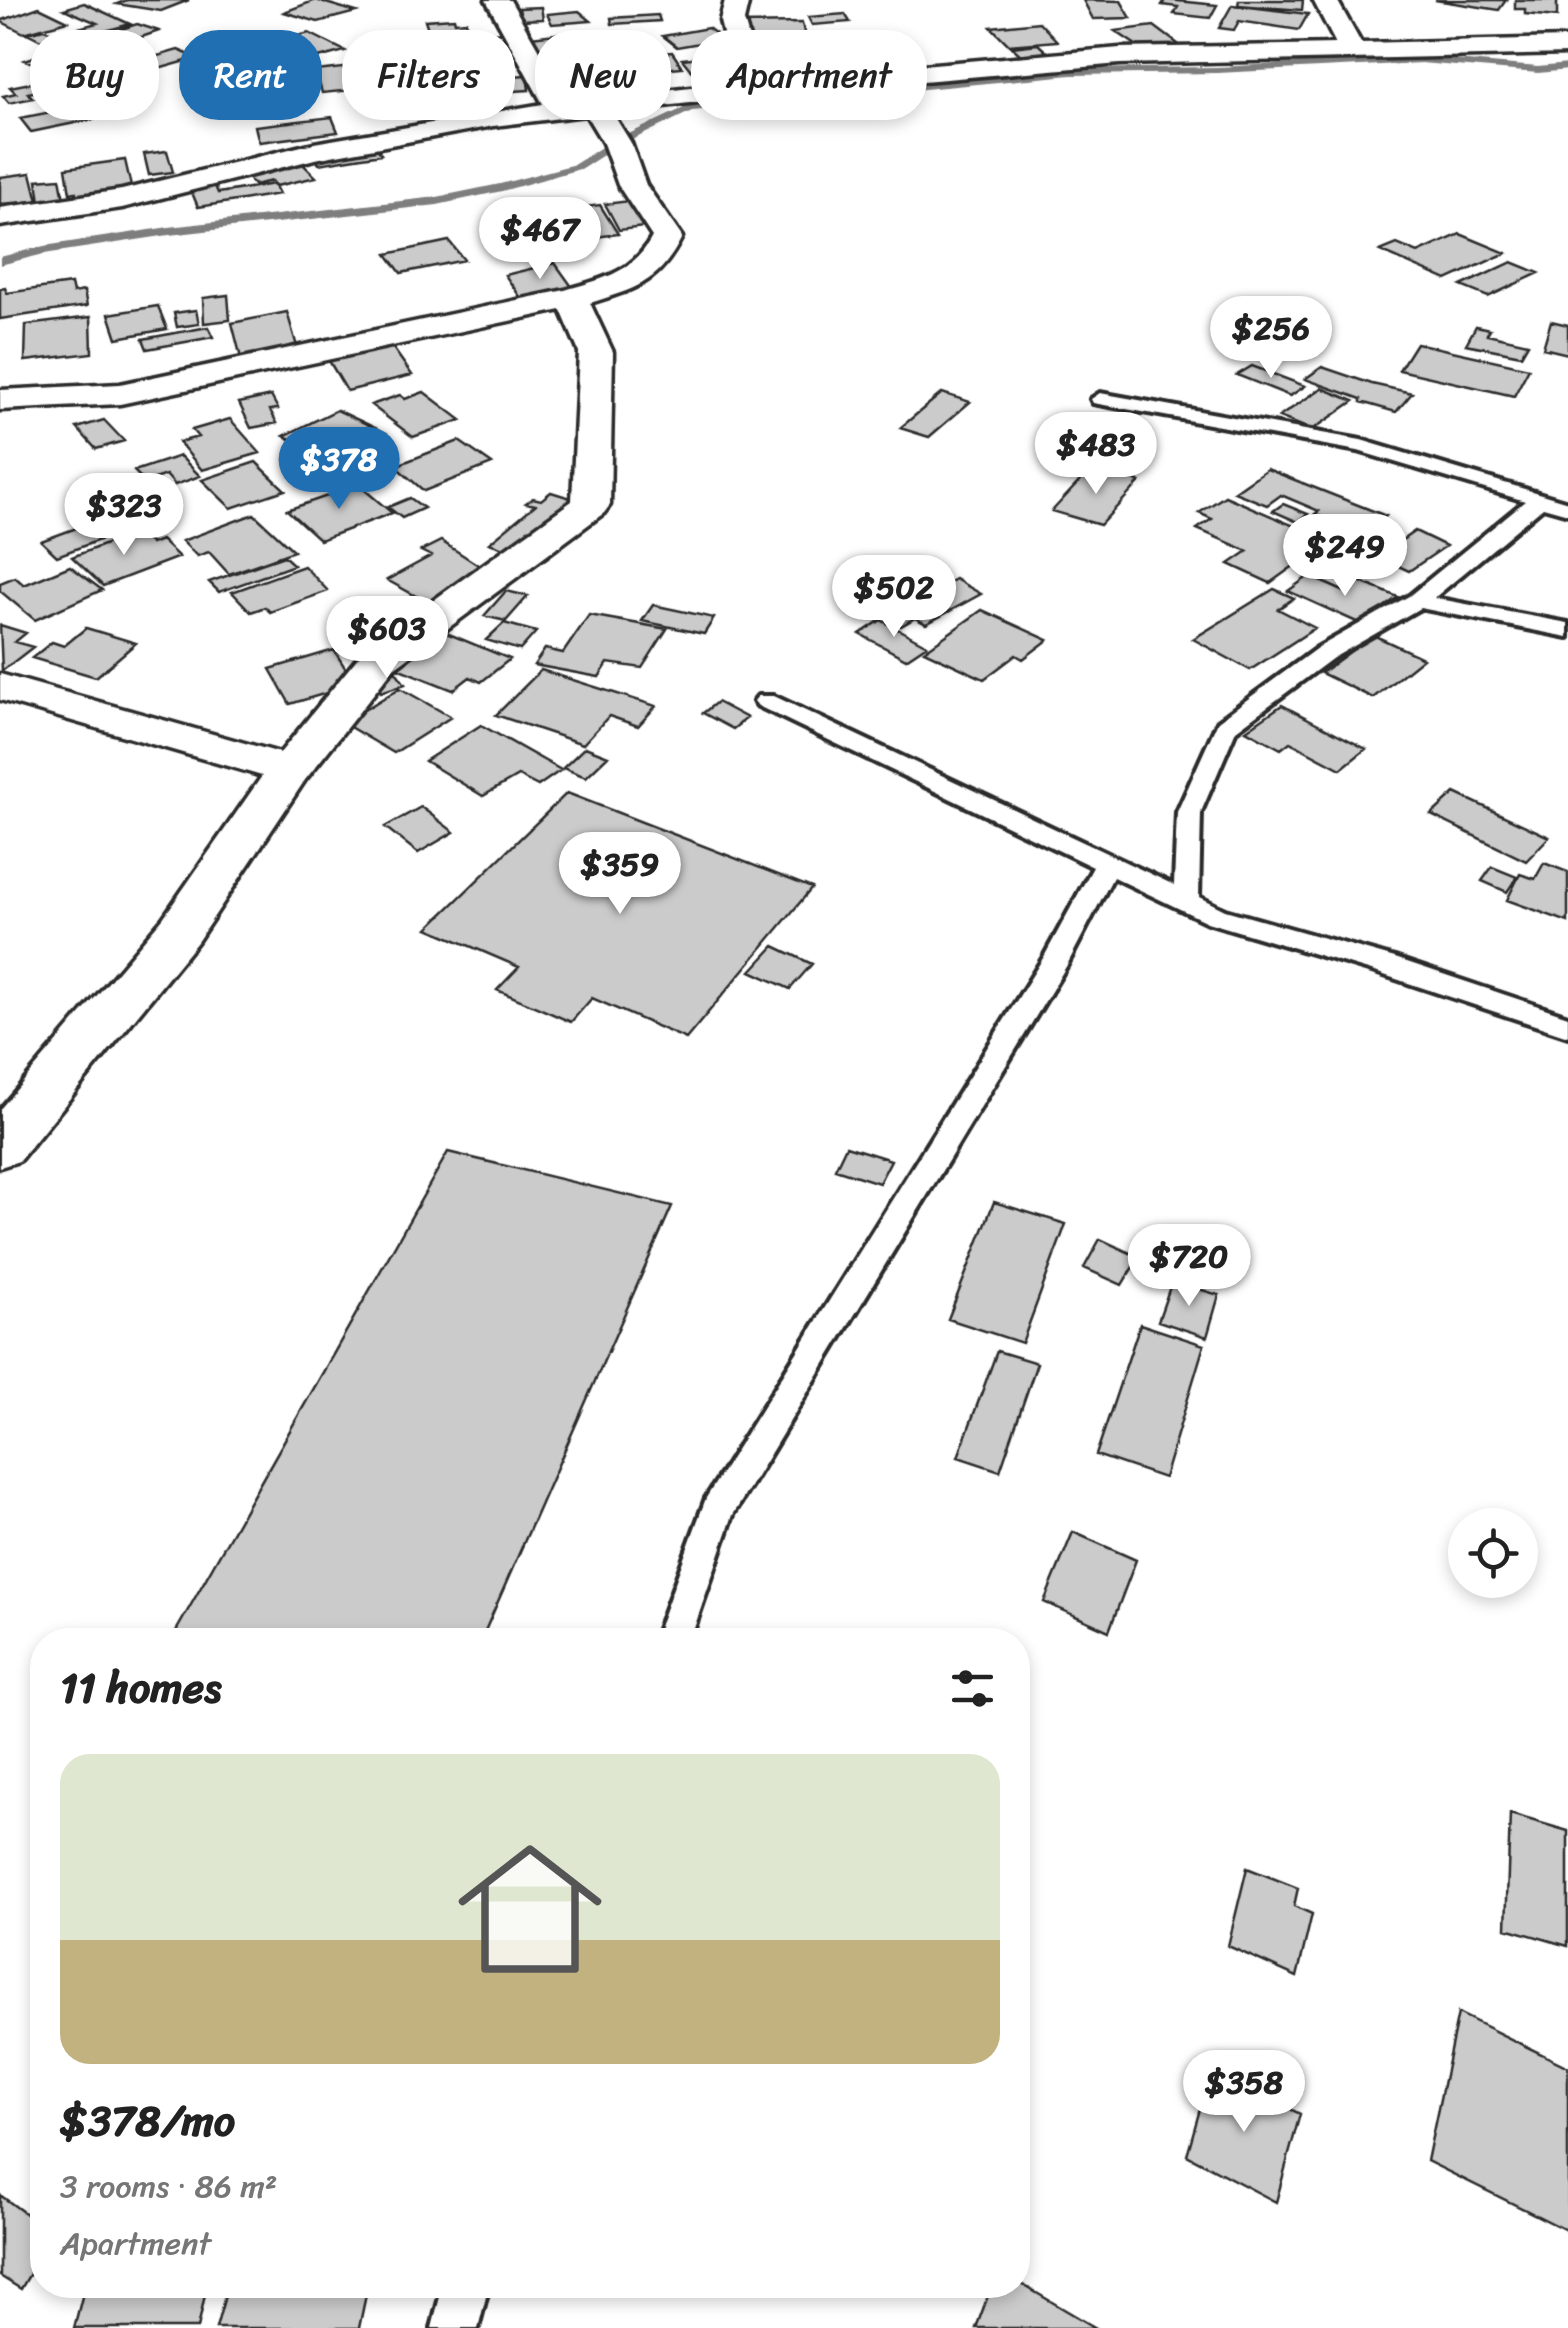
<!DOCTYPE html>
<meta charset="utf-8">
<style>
body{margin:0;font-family:Sriracha,sans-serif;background:#f6f6f6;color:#222;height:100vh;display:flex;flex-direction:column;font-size:38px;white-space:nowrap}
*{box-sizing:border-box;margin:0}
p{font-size:32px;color:#767676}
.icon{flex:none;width:55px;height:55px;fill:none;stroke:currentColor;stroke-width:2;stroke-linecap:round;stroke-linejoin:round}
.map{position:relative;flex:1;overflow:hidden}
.sheet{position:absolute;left:30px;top:1628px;width:1000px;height:670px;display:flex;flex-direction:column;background:#fff;border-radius:40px;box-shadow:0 5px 15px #0003}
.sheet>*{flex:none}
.banner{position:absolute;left:30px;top:30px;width:1000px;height:90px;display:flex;gap:20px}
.fabs{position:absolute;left:1448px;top:1508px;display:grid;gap:20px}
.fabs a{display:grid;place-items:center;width:90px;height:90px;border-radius:50%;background:#fff;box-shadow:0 5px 15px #0003;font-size:50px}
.price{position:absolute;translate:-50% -85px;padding:0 22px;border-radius:35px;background:#fff;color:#222;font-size:32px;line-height:65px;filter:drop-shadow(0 2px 5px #0008)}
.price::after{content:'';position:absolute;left:50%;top:60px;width:30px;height:22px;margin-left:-15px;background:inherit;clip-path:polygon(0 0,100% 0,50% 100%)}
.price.current{background:#1f6fb2;color:#fff}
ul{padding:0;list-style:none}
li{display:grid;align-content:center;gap:20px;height:530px;padding:0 30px}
li span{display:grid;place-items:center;height:310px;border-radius:30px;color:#555}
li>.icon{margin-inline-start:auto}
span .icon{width:180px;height:180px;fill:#fffc;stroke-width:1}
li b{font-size:42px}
h2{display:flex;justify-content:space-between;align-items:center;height:120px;padding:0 30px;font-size:42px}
.tag{padding:0 35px;border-radius:40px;background:#fff;box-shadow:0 5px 15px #0003;font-size:35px;line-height:90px}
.tag.current{background:#1f6fb2;color:#fff}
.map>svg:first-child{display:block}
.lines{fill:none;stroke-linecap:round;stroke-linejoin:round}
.stream{fill:#7e7e7e;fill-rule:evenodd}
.building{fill:#cbcbcb;stroke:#2b2b2b;stroke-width:2.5}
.lane-casing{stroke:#2b2b2b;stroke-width:8}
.street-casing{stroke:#2b2b2b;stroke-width:7}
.lane{fill:#fff;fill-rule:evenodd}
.street{fill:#fff;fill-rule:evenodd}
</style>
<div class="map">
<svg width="1568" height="2328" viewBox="0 0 1568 2328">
<rect width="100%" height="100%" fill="#fff"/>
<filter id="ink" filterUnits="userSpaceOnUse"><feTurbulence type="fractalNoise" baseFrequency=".01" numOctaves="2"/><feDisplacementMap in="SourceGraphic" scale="20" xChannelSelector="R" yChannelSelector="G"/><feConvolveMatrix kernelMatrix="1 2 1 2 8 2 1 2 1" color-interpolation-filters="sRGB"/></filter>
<g filter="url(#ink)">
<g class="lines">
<path class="stream" d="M 1421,57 L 1538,67 L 1568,64 L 1568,70 L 1538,73 L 1421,63 L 1217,73 L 1071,75 L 692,111 L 611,150 L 583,168 L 502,191 L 437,205 L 169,235 L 44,254 L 0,265 L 0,257 L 44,246 L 169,227 L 437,197 L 500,184 L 575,164 L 603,146 L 690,105 L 1071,69 L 1217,67 Z"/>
</g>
<path class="building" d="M 127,0 L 189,0 L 161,11 L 117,4 Z
M 316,0 L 356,12 L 318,22 L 284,12 Z
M 1083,0 L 1121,1 L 1131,18 L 1093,19 Z
M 1165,0 L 1168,0 L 1217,5 L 1210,18 L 1174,14 L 1178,7 L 1162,5 Z
M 1239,0 L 1303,0 L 1302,10 L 1238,5 Z
M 1435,0 L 1506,0 L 1499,10 Z
M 1515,0 L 1557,0 L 1557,17 L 1525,14 L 1525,9 L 1515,9 Z
M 84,3 L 130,24 L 53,46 L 27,33 L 44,29 L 57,34 L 97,23 L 64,9 Z
M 1232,5 L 1308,14 L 1299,30 L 1239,21 L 1234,30 L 1219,28 Z
M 39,7 L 68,21 L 24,33 L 0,21 Z
M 541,7 L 543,19 L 521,20 L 519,8 Z
M 579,11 L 591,21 L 552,24 L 547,14 Z
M 845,14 L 850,22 L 812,25 L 808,17 Z
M 658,15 L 660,21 L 612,24 L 611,18 Z
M 454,18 L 455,22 L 466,21 L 468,28 L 429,32 L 425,20 Z
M 1039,22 L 1057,41 L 1009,45 L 991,27 Z
M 802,23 L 805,37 L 747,43 L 737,24 Z
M 137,24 L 159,31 L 107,49 L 85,41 Z
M 1154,26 L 1186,50 L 1139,47 L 1115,31 Z
M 708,28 L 723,39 L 677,47 L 663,36 Z
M 500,32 L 516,44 L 452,56 L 437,43 Z
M 571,32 L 578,45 L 535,54 L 523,38 Z
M 309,33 L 345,51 L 300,63 L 264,45 Z
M 808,38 L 815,51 L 795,53 L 789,39 Z
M 75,43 L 104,53 L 54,70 L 25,60 Z
M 1038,44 L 1050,55 L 1024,58 L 1012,47 Z
M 178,50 L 197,58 L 148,72 L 130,64 Z
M 402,51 L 425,76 L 381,84 L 358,59 Z
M 672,52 L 682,67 L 629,72 L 620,57 Z
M 701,57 L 721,81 L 702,84 L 682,59 Z
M 109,65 L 129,78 L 71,93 L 52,80 Z
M 352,67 L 355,77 L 349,78 L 353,90 L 322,93 L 316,71 Z
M 527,75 L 529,90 L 463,94 L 461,79 Z
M 45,80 L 53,88 L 28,93 L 33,98 L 9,103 L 3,96 L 16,93 L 10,87 Z
M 131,92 L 138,98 L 102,107 L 94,100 Z
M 92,104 L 104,117 L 31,132 L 20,118 Z
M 332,117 L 338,132 L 259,142 L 255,126 Z
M 373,143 L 381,154 L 319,164 L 311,153 Z
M 167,151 L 173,172 L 149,175 L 144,154 Z
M 298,159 L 316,177 L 276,186 L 272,181 L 254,185 L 242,172 Z
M 125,160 L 133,195 L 78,202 L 76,192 L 70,193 L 66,168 Z
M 31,173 L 38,201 L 0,204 L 0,177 Z
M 60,178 L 64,199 L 40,202 L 37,180 Z
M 212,179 L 218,193 L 274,184 L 279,194 L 198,207 L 188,183 Z
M 629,201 L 644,227 L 619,230 L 605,204 Z
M 600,205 L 618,234 L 558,242 L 555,235 L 548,236 L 542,226 L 549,225 L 543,213 Z
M 1460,234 L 1506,253 L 1447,280 L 1380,251 L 1397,244 L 1418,253 Z
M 449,241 L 464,260 L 401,273 L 387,254 Z
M 1512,262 L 1539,273 L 1488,297 L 1461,286 Z
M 555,263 L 575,291 L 523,301 L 505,275 Z
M 71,284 L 73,293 L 84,291 L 87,306 L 0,319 L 0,289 L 5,288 L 7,293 Z
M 228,295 L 230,320 L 204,323 L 203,298 Z
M 158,306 L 167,329 L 117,338 L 109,314 Z
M 196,310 L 199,324 L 177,327 L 174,313 Z
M 287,312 L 298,350 L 241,358 L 232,323 Z
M 91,317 L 92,353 L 25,361 L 26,325 Z
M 1551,321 L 1568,325 L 1568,354 L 1543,348 Z
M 1476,326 L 1490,329 L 1487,334 L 1528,343 L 1521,355 L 1466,344 Z
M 208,327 L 213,337 L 147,349 L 143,339 Z
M 388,341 L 412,375 L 347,391 L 325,354 Z
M 1416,343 L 1529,368 L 1514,396 L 1399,370 Z
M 1252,366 L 1305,386 L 1290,396 L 1237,375 Z
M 1322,367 L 1372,384 L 1412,393 L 1396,412 L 1361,402 L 1361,399 L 1305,379 Z
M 1322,388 L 1354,401 L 1312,430 L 1279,417 Z
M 424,392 L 461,420 L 413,437 L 371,405 L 400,395 L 405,399 Z
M 942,393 L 970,402 L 929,437 L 900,428 Z
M 271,396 L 278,409 L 270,410 L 277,423 L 251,428 L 239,403 Z
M 337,410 L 386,433 L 334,460 L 284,436 Z
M 230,419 L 260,453 L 202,470 L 179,442 L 198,437 L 192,430 Z
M 104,420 L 124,441 L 96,449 L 77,428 Z
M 459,441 L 492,464 L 424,491 L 395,466 Z
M 180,456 L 200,476 L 175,485 L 166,475 L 145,482 L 134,471 Z
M 256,462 L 285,490 L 231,508 L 202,480 Z
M 1092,468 L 1140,482 L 1100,525 L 1052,511 Z
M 1267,469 L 1386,516 L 1356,541 L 1321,527 L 1329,520 L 1315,514 L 1319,511 L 1281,495 L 1267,505 L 1234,492 Z
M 359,485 L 392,513 L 320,540 L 287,510 Z
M 551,492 L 577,500 L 516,552 L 489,543 L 535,505 L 526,503 L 533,498 L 541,500 Z
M 1225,496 L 1354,552 L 1328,572 L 1302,560 L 1270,583 L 1229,564 L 1248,551 L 1197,529 L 1212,519 L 1199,513 Z
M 410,498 L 424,508 L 402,518 L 388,507 Z
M 1283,504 L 1308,514 L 1298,522 L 1273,511 Z
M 120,512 L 136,526 L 57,556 L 41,541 Z
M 254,514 L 294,551 L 229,574 L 209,552 L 197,556 L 182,541 Z
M 1415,531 L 1446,546 L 1409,571 L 1379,557 L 1391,548 L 1380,543 L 1391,536 L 1402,540 Z
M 137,532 L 151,544 L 161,540 L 179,557 L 103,586 L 72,557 Z
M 441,541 L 489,572 L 434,606 L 387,580 L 431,556 L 421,551 Z
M 284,556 L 294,565 L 219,592 L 209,582 Z
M 70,566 L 102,590 L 35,620 L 0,591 L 0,583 L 15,577 L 24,585 Z
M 304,566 L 328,591 L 270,612 L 265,607 L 251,612 L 232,592 Z
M 1309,576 L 1345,592 L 1359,581 L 1398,597 L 1361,624 L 1288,591 Z
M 955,579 L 981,594 L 926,624 L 915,618 L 901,626 L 886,618 Z
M 1274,589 L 1294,598 L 1278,609 L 1315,628 L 1250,670 L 1193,639 Z
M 506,591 L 528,596 L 506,621 L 484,616 Z
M 653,605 L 714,618 L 704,634 L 642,621 Z
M 982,610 L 1048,640 L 1023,659 L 1016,655 L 984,679 L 924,651 Z
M 589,615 L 667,629 L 642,668 L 608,663 L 599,677 L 534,665 L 545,649 L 563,653 Z
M 881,620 L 927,645 L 906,659 L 860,634 Z
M 504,623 L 536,632 L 520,650 L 486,640 Z
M 0,625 L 26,633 L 15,642 L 33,647 L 2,671 Z
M 86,628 L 136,643 L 96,677 L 32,658 L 52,642 L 64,646 Z
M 444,632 L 510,659 L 481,682 L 470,677 L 453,690 L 397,668 Z
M 1373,635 L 1423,658 L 1373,698 L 1321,673 Z
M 334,650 L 349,674 L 341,677 L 347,687 L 290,704 L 270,669 Z
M 394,669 L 405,684 L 381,692 L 370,677 Z
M 541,670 L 656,706 L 638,726 L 609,716 L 583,744 L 496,715 Z
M 400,688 L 451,717 L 394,753 L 343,723 Z
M 717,702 L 747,718 L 733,729 L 703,713 Z
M 1282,705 L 1366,749 L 1341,769 L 1290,742 L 1281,749 L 1246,730 Z
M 481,725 L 561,770 L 538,786 L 518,776 L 483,796 L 425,761 Z
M 585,747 L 608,756 L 586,777 L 563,768 Z
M 567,793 L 812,888 L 686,1039 L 592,998 L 571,1022 L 497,990 L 519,967 L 428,928 Z
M 1455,793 L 1549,837 L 1526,861 L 1431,815 Z
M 421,807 L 454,832 L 418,853 L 385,827 Z
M 1544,863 L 1568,872 L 1568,922 L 1507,900 L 1520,874 L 1535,879 Z
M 1492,867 L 1517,877 L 1507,892 L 1482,881 Z
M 774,946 L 812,964 L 790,989 L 751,971 Z
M 846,1146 L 891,1160 L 879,1183 L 835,1169 Z
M 448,1152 L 672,1206 L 481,1640 L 171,1640 Z
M 994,1202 L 1066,1224 L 1022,1343 L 948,1319 Z
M 1100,1239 L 1139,1257 L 1122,1285 L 1084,1268 Z
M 1172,1281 L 1219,1295 L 1207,1337 L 1158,1321 Z
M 1140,1324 L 1204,1345 L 1164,1478 L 1096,1455 Z
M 997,1351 L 1037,1363 L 1000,1471 L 958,1457 Z
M 1073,1532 L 1136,1560 L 1109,1631 L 1044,1602 Z
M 1510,1814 L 1568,1831 L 1568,1946 L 1506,1928 Z
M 1247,1868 L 1298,1888 L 1294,1906 L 1312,1914 L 1297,1977 L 1228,1946 Z
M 1458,2013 L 1568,2067 L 1568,2231 L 1427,2161 Z
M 1211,2070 L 1300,2114 L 1276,2202 L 1187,2155 Z
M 0,2195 L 42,2226 L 42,2253 L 21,2289 L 0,2276 Z
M 1018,2282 L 1096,2328 L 976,2328 L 992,2285 Z
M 85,2285 L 207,2285 L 198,2328 L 74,2328 Z
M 228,2285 L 353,2285 L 353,2288 L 367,2290 L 359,2328 L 216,2328 Z"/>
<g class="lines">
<defs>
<path id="lane" d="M 1100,393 L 1361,440 L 1568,502 L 1568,514 L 1543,507 L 1434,598 L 1568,623 L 1568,637 L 1420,608 L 1333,658 L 1236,730 L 1201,812 L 1199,897 L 1225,910 L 1395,958 L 1568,1016 L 1568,1036 L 1375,972 L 1207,922 L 1113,877 L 1067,965 L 733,1515 L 690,1640 L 654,1640 L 706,1498 L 1045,955 L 1093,867 L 758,706 L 754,701 L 758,696 L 774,696 L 1174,885 L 1177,812 L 1218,721 L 1317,648 L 1409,596 L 1525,501 L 1358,451 L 1093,403 L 1091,399 Z
M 443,2285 L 489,2285 L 478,2328 L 432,2328 Z"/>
<path id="street" d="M 486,0 L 510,0 L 568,101 L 735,82 L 720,21 L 725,0 L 749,0 L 744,21 L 761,79 L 1120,48 L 1336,44 L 1313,0 L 1337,0 L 1361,43 L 1568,38 L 1568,54 L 1120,64 L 750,96 L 612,112 L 631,143 L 646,185 L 682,237 C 659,283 637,288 590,303 L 613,352 L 610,505 L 604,513 L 394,668 L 305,780 L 197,942 L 19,1161 L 0,1167 L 0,1109 L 163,918 L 262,776 L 0,700 L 0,674 L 280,753 L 364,650 L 572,501 L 579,352 L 561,310 L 120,404 L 0,410 L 0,390 L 120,384 L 565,290 C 602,279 633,273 652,237 L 618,185 L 603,143 L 586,115 L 493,126 L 315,159 L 122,208 L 0,226 L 0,208 L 122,190 L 314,143 L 543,104 Z"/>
</defs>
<use href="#lane" class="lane-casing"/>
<use href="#street" class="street-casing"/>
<use href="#lane" class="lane"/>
<use href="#street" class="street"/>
</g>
</g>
</svg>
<div class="fabs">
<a><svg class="icon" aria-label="locate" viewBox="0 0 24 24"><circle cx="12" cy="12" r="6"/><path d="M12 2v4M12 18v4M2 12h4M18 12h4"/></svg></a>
</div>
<b class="price" style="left:540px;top:282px">$467</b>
<b class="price" style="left:1271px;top:381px">$256</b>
<b class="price" style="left:1096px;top:497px">$483</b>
<b class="price current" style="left:339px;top:512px">$378</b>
<b class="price" style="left:124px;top:558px">$323</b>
<b class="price" style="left:1345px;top:599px">$249</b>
<b class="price" style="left:894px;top:640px">$502</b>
<b class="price" style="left:387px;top:681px">$603</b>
<b class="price" style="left:620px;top:917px">$359</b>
<b class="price" style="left:1189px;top:1309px">$720</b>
<b class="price" style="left:1244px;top:2135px">$358</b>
<div class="banner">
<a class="tag">Buy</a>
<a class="tag current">Rent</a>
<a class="tag">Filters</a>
<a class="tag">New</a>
<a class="tag">Apartment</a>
</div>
<section class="sheet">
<h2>11 homes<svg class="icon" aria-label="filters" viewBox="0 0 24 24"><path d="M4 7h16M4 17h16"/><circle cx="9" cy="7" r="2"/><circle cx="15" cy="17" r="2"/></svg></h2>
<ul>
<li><span style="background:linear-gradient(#dfe7d0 60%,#c2b280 0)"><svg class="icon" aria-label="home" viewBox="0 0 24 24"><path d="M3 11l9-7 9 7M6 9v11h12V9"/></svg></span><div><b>$378/mo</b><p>3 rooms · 86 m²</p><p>Apartment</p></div></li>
</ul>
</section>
</div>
